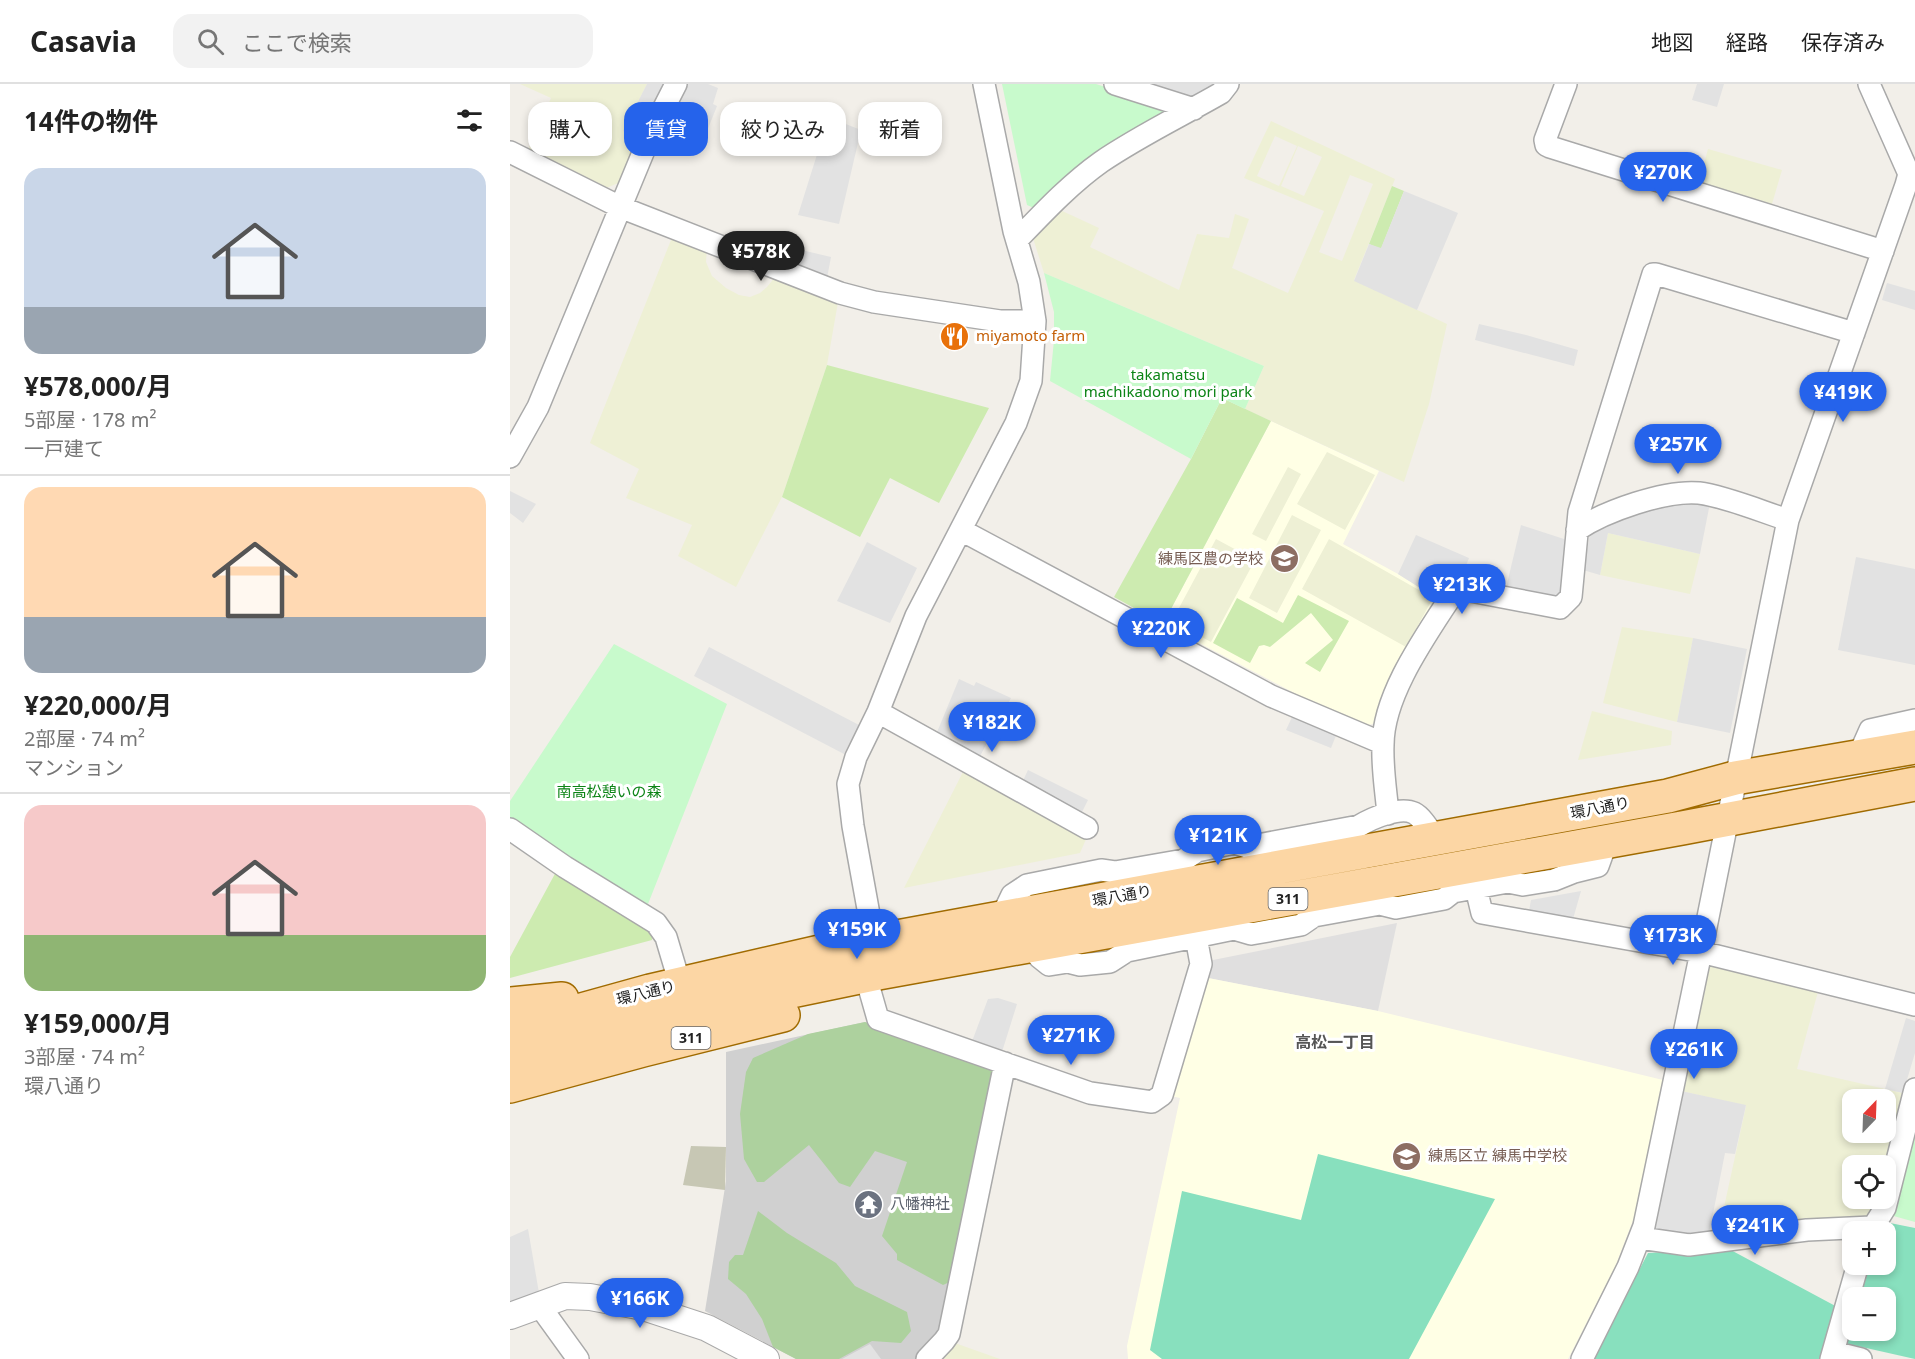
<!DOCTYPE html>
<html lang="ja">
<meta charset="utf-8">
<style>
body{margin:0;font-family:"Noto Sans","Noto Sans JP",sans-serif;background:#f2f2f2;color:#222;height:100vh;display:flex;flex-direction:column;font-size:22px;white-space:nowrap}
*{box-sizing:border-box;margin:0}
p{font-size:20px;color:#767676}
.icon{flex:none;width:33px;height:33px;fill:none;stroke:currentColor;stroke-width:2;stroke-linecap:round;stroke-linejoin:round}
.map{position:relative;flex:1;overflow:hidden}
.side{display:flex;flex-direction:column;background:#fff;width:510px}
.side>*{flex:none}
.banner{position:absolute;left:18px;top:18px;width:570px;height:54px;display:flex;gap:12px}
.needle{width:39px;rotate:23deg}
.fabs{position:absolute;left:1332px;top:1005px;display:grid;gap:12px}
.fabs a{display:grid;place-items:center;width:54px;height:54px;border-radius:12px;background:#fff;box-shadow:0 3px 9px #0003;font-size:30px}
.price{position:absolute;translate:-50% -51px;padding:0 14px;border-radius:21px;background:#2563eb;color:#fff;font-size:20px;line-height:39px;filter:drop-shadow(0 2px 3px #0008)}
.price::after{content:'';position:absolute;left:50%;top:36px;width:18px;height:14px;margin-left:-9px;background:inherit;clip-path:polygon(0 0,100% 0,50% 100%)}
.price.active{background:#222;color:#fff}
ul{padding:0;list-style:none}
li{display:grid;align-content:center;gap:12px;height:318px;padding:0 24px}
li+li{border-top:2px solid #e0e0e0}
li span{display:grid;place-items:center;height:186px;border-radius:18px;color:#555}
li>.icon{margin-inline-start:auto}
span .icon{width:108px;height:108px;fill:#fffc;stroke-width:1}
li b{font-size:26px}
h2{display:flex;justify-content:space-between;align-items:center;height:72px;padding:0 24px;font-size:26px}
.pill{padding:0 21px;border-radius:18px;background:#fff;box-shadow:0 3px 9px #0003;font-size:21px;line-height:54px}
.pill.active{background:#2563eb;color:#fff}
header{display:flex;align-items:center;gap:36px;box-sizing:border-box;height:84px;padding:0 30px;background:#fff;border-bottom:2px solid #e0e0e0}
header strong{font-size:28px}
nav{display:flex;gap:33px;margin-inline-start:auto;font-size:21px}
.search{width:420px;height:54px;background:#f2f2f2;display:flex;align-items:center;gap:15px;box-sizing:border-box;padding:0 21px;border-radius:18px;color:#767676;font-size:22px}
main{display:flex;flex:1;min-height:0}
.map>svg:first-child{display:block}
.residential{fill:#e0dfdf}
.education{fill:#ffffe5}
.religious{fill:#d0d0d0}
.construction{fill:#c7c7b4}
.farmland{fill:#eef0d5;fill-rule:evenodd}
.grass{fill:#cdebb0}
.forest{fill:#add19e}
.park{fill:#c8facc}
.pitch{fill:#88e0be}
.parking{fill:#e2e2e2}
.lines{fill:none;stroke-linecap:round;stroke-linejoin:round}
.minor-casing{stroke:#a9a9a9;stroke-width:24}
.tertiary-casing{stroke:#a9a9a9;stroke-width:28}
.primary-casing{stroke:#a06b00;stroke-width:36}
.minor{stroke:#fff;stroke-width:21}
.tertiary{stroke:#fff;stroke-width:26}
.primary{stroke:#fcd6a4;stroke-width:33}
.labels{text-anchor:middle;stroke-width:6;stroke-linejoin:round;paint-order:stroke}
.shield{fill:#fff;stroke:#646464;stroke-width:1.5}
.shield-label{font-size:14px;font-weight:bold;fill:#222}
.food-label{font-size:15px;fill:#c56008;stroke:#fff;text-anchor:start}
.park-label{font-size:15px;fill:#0c8416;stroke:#fff}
.education-label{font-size:15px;fill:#785e54;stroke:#fff;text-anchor:end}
.street-label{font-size:15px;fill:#222;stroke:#fff}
.worship-label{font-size:15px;fill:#5b616d;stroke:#fff;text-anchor:start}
.neighbourhood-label{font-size:16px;font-weight:bold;fill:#555;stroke:#fff}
</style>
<header>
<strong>Casavia</strong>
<div class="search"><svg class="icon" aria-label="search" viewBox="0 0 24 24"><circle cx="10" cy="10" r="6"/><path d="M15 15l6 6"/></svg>ここで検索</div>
<nav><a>地図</a><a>経路</a><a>保存済み</a></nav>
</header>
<main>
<section class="side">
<h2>14件の物件<svg class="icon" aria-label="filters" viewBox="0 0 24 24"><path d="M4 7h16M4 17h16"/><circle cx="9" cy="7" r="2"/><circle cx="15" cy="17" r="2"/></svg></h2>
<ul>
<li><span style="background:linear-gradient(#c9d6e8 75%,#9aa5b1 0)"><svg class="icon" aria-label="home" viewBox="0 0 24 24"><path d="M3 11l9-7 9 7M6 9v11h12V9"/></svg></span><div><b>¥578,000/月</b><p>5部屋 · 178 m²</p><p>一戸建て</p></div></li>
<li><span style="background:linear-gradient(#ffd9b3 70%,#9aa5b1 0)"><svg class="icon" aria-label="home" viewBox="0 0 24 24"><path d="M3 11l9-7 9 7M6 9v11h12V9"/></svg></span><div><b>¥220,000/月</b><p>2部屋 · 74 m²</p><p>マンション</p></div></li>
<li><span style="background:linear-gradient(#f6c9c9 70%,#8fb573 0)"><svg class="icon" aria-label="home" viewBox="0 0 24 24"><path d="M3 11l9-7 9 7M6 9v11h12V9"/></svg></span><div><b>¥159,000/月</b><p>3部屋 · 74 m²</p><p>環八通り</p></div></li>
</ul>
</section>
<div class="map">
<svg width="1405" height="1275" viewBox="0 0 1405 1275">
<rect width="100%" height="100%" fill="#f2efe9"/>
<path class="residential" d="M 887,839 L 868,927 L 693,893 L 698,877 Z"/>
<path class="education" d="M 761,337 L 869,387 L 833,460 L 888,490 L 926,514 L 887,582 L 868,638 L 859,641 L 794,614 L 653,540 Z
M 693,893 L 868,927 L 1153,996 L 1125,1131 L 1105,1183 L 1058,1275 L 618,1275 L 617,1262 L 670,1014 L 661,1012 Z"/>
<path class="religious" d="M 355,938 L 481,982 L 431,1251 L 407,1275 L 286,1275 L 195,1227 L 216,1097 L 216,968 Z"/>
<path class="construction" d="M 181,1062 L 216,1063 L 215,1106 L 173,1101 Z"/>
<path class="farmland" d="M 10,0 L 137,0 L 114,46 L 130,56 L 111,98 L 96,104 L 18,66 L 41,14 Z
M 761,37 L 885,95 L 844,196 L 937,240 L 919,320 L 894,398 L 735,325 L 754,282 L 534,189 L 522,151 L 548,125 L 589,144 L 580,163 L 669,206 L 687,150 L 719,154 L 725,130 L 739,135 L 722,184 L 778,209 L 814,127 L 734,94 ZM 765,52 L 787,62 L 769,102 L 747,92 ZM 788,62 L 812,73 L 794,112 L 771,102 ZM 840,91 L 863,100 L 832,177 L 809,168 Z
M 1198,65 L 1272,86 L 1262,120 L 1189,98 Z
M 163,151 L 197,164 L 196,178 L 202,192 L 216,204 L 229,211 L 240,213 L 250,209 L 257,203 L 266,192 L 328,218 L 317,281 L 272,413 L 226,503 L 168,472 L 182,441 L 116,414 L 129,385 L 80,359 Z
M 817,368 L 865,391 L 835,446 L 787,420 Z
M 778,383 L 791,390 L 756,457 L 742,450 Z
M 782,431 L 811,446 L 767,529 L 739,514 Z
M 1098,449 L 1190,470 L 1180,510 L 1090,491 Z
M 706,455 L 745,476 L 701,558 L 662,537 Z
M 819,455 L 923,514 L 896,563 L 792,505 Z
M 1112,543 L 1183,554 L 1167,638 L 1093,619 Z
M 1082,627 L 1162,647 L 1161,661 L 1068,676 Z
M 455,684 L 577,753 L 570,769 L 394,804 Z
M 1203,880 L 1309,904 L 1287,985 L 1393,1009 L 1376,1082 L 1342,1082 L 1342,1114 L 1369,1115 L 1365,1132 L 1208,1151 L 1236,1022 L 1171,1007 L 1195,884 ZM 1342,1016 L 1376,1016 L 1376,1048 L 1342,1048 Z
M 442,1258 L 490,1275 L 425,1275 Z"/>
<path class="grass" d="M 882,102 L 894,107 L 871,165 L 859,160 Z
M 317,281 L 479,324 L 429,419 L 380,394 L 350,453 L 272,413 Z
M 712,314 L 761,337 L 653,540 L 604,513 L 681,375 Z
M 788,511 L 839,537 L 810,588 L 795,579 L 823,556 L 801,529 L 760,563 L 754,561 L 749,562 L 740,579 L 703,559 L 727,514 L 773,539 Z
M 47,786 L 143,845 L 142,856 L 0,894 L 0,873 Z"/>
<path class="forest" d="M 355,938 L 481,982 L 486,989 L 442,1197 L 433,1201 L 387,1176 L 387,1170 L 372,1152 L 397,1078 L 365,1067 L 340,1103 L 329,1099 L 299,1061 L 254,1098 L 247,1098 L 234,1075 L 230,1030 L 236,988 L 243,974 L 298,950 Z
M 248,1127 L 277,1149 L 326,1179 L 345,1202 L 397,1228 L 401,1247 L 391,1259 L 362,1257 L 329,1275 L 286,1275 L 263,1263 L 252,1235 L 236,1210 L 218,1195 L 219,1178 L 225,1171 L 233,1171 Z"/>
<path class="park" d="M 492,0 L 586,0 L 655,22 L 657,32 L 526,125 L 517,121 Z
M 534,189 L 754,282 L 735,325 L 712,314 L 681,375 L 540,297 L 544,256 L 544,228 Z
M 104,560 L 217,620 L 138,820 L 65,778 L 0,733 L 0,717 Z
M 1405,1045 L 1405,1138 L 1380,1131 Z"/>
<path class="pitch" d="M 808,1070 L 985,1115 L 899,1275 L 652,1275 L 640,1266 L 672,1107 L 791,1136 Z
M 1375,1138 L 1405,1144 L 1405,1275 L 1334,1259 L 1342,1229 L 1342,1246 L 1376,1246 L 1376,1214 L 1347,1213 L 1356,1181 L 1376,1180 L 1376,1148 L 1368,1147 Z
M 1217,1164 L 1331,1225 L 1314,1275 L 1083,1275 L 1138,1169 Z"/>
<path class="parking" d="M 137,0 L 159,0 L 130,56 L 113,47 Z
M 173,0 L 198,0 L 208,4 L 203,20 L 207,22 L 191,62 L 152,47 Z
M 639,0 L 710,0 L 685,17 Z
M 1187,0 L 1214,0 L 1207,23 L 1182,16 Z
M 321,26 L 330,30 L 328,37 L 351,46 L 329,140 L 288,131 Z
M 894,107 L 948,129 L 907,226 L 844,197 L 859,160 L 871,164 Z
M 283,164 L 321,173 L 317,194 L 281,179 L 280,176 Z
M 1377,199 L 1405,207 L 1405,226 L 1372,216 Z
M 969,240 L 1016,251 L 1068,266 L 1064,282 L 965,256 Z
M 0,407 L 26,420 L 13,439 L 0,429 Z
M 1144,419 L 1200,419 L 1190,470 L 1098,449 L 1090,491 L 1073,486 L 1080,450 L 1084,446 Z
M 1011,441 L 1054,455 L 1059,465 L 1053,509 L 1044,514 L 996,504 Z
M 906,451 L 959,474 L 951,494 L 939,491 L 926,514 L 888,490 Z
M 357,458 L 407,484 L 380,539 L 327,517 Z
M 1346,473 L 1405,485 L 1405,581 L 1328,566 Z
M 1183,554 L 1237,565 L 1220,649 L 1167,638 Z
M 199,563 L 349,641 L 334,670 L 184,592 Z
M 449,595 L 464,602 L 466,598 L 501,614 L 468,676 L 425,653 Z
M 783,631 L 827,649 L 821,664 L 776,646 Z
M 518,686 L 578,716 L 570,732 L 511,701 Z
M 1071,807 L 1063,835 L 1019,827 L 1021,816 Z
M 488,914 L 507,920 L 491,971 L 461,960 L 478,915 Z
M 1396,934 L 1405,937 L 1405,969 L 1393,1009 L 1375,1005 Z
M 1171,1007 L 1236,1021 L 1225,1070 L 1215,1069 L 1199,1150 L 1180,1153 L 1148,1150 L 1144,1142 Z
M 18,1145 L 29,1209 L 0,1220 L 0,1153 Z
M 360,1260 L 371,1275 L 332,1275 Z"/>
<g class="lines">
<defs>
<path id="minor" d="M 605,0 L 684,25
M 1056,0 L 1035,56 L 1036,61 L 1040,63 L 1373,167
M 0,68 L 110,123 L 330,209 L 364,218 L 490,237 L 525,237
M 507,156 C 533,129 560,100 591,78 C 629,52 671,32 711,9 L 718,0
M 0,373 L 28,323 L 142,47 L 166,0
M 451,446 L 761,612 L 872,659
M 1067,446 C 1095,427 1155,406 1189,409 C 1214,412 1253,428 1278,436
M 368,628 L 577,744
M 1348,673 L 1360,646 L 1405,636
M 878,730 C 876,707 872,684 873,661 C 873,610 917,550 944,508 L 950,505 L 1050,524 L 1061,513 L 1069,428 L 1143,190 L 1146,190 L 1344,249
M 0,745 L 55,783 L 146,839 L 156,853 L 170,900
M 966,804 L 972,829 L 1191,868 L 1405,921
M 491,834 L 502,811 L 517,801 L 591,786 L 605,788 L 674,776 L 687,767 L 725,759 L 737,763 L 849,742 C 862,734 890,722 904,729 C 912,733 920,747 926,755
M 524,860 L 529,873 L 539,881 L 558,878 L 570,881 L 600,878 L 617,867 L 724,845 L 741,850 L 791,841 L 804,832 L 870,820 L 886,824 L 934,815 L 943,808 L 998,798 L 1013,801 L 1044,796 L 1064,788 L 1088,782 L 1097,757
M 366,869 L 343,742 L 338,700 L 346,673 L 368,628 L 406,532 L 506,339 L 521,297 L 525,237 L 519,198 L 504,147 L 474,0
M 356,893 L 368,935 L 580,1009 L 642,1018 L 652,1011 L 691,880 L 686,853
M 1360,1148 L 1375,1124 L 1405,1005
M 1130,1154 L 1179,1161 L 1297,1146 L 1361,1143
M 29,1221 L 68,1275
M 1323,1268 L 1351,1275
M 417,1275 L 434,1257 L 439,1250 L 495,979
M 1072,1275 L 1118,1183 L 1134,1142 L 1191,868 L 1278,436 L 1396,101 L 1399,90 L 1359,0
M 1321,1275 L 1348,1180"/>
<path id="tertiary" d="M 0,1232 L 55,1212 L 80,1213 L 133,1223 L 197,1244 L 256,1275"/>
<path id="primary" d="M 0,920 L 52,915
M 0,946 L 140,907 L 327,864 L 1158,712 L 1225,694 L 1405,663
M 0,975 L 151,934 L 368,889 L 1172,744 L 1405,700
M 0,1002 L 133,966 L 273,931"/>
</defs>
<use href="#minor" class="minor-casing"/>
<use href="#tertiary" class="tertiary-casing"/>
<use href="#primary" class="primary-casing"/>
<use href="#minor" class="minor"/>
<use href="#tertiary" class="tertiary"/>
<use href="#primary" class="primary"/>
</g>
<defs>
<symbol id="restaurant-disc" viewBox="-11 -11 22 22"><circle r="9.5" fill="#e8710a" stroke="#fff"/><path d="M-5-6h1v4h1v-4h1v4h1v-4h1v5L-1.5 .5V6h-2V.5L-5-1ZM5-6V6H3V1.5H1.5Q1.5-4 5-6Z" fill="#fff"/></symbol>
<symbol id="university-disc" viewBox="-11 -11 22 22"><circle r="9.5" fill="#8d6e63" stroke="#fff"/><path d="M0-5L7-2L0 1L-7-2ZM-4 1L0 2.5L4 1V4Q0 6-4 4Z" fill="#fff"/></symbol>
<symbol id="school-disc" viewBox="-11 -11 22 22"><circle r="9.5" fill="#8d6e63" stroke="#fff"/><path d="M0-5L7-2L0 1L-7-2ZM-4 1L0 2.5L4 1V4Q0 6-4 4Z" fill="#fff"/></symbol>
<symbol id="temple-disc" viewBox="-11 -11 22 22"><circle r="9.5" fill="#6b7280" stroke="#fff"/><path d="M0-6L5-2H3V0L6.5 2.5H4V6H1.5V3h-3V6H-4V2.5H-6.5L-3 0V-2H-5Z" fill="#fff"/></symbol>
</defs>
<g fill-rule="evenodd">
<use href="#restaurant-disc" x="428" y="236" width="33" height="33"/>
<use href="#university-disc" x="758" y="458" width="33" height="33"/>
<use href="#school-disc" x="880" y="1056" width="33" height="33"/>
<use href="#temple-disc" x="342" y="1104" width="33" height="33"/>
</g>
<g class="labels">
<g class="shield">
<rect x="758.5" y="804" width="39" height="22" rx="4.5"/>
<rect x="161.5" y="943" width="39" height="22" rx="4.5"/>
</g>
<g class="shield-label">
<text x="778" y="820">311</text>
<text x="181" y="959">311</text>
</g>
<g class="food-label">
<text x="466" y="257">miyamoto farm</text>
</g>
<g class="park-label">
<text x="658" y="296">takamatsu<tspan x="658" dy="17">machikadono mori park</tspan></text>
<text x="99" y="713">南高松憩いの森</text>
</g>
<g class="education-label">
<text x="753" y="480">練馬区農の学校</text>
<text x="918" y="1077" text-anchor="start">練馬区立 練馬中学校</text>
</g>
<g class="street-label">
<text transform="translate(1090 724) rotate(-11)" y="5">環八通り</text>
<text transform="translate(612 812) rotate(-10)" y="5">環八通り</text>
<text transform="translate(136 909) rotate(-14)" y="5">環八通り</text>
</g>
<g class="worship-label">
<text x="380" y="1125">八幡神社</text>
</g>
<g class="neighbourhood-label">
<text x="825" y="964">高松一丁目</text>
</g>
</g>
</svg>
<div class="fabs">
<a><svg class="needle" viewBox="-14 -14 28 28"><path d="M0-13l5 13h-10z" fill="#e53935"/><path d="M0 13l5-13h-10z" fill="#767676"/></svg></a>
<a><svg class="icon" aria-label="locate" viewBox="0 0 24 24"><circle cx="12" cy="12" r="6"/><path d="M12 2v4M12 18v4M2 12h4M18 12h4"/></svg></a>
<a>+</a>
<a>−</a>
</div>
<b class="price" style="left:1153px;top:119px">¥270K</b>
<b class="price active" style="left:251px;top:198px">¥578K</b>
<b class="price" style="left:1333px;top:339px">¥419K</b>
<b class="price" style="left:1168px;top:391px">¥257K</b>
<b class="price" style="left:952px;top:531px">¥213K</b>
<b class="price" style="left:651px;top:575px">¥220K</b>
<b class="price" style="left:482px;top:669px">¥182K</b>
<b class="price" style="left:708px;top:782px">¥121K</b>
<b class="price" style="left:347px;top:876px">¥159K</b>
<b class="price" style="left:1163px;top:882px">¥173K</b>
<b class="price" style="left:561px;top:982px">¥271K</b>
<b class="price" style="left:1184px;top:996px">¥261K</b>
<b class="price" style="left:1245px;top:1172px">¥241K</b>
<b class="price" style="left:130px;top:1245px">¥166K</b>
<div class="banner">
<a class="pill">購入</a>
<a class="pill active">賃貸</a>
<a class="pill">絞り込み</a>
<a class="pill">新着</a>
</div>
</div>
</main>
